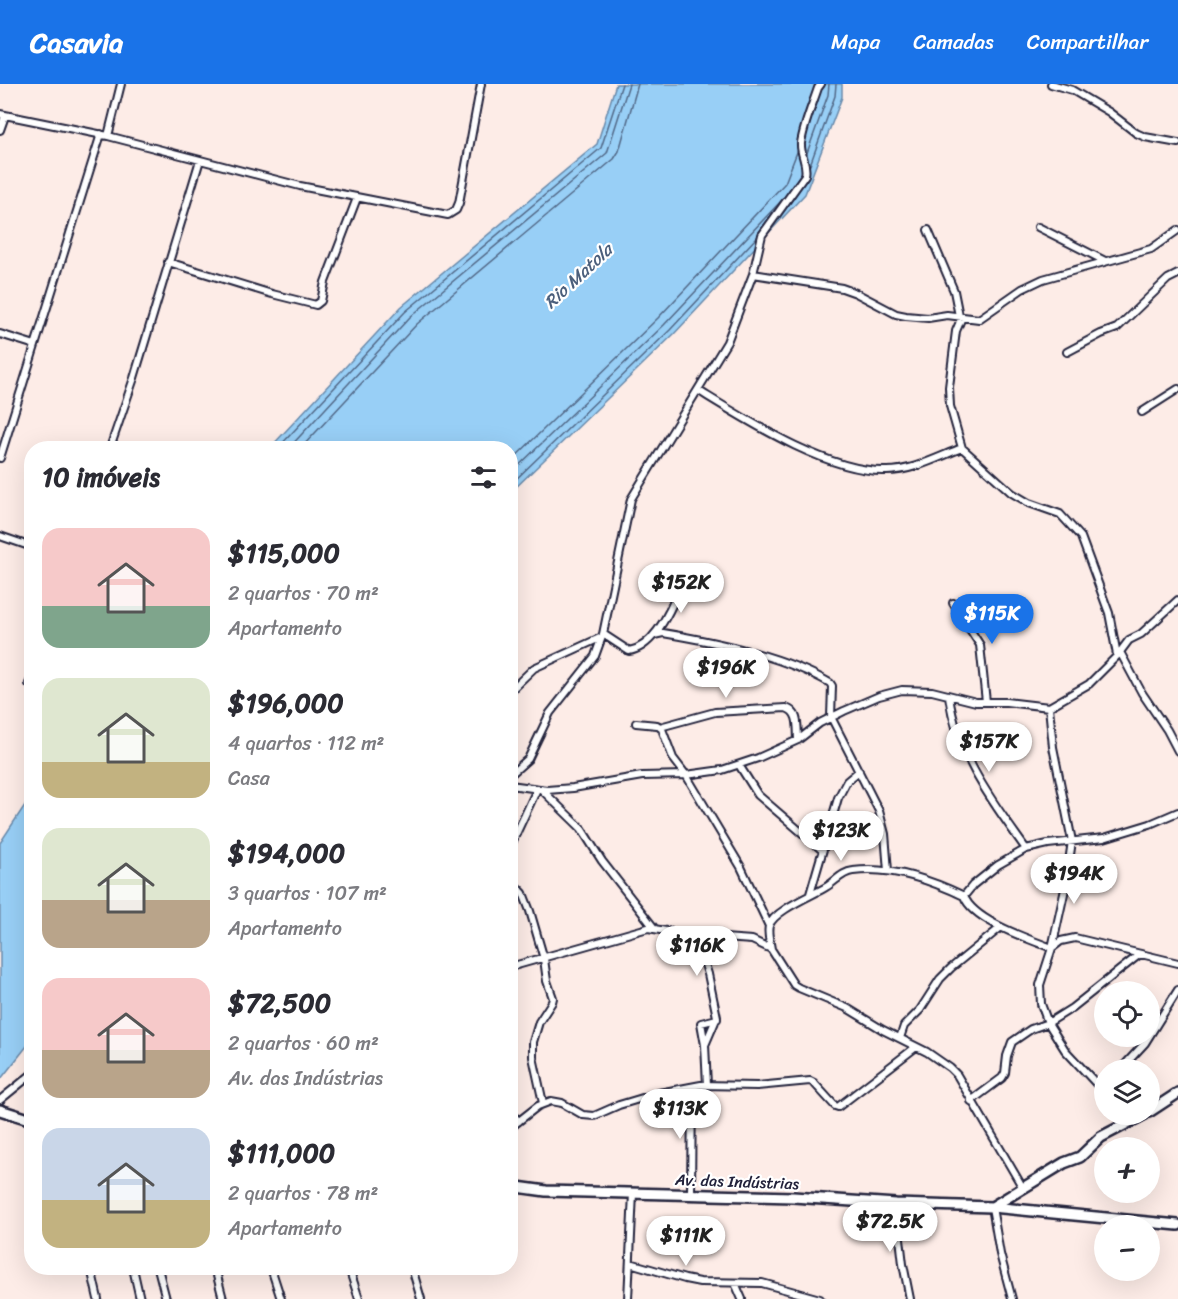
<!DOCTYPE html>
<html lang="pt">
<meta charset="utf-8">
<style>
body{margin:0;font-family:Sriracha,sans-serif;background:#f2f2f3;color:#2b2b33;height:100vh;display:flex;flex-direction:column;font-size:22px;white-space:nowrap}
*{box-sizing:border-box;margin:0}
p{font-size:20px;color:#7c7c81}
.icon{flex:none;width:33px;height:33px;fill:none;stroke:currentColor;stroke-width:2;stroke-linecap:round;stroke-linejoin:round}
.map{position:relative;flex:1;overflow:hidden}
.details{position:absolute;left:24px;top:357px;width:494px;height:834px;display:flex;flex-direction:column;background:#fff;border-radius:24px;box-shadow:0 6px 24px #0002}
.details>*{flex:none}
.buttons{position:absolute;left:1094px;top:897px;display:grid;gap:12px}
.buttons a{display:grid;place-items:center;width:66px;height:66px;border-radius:50%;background:#fff;box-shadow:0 6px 24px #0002;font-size:30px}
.price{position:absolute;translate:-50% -51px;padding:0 14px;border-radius:21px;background:#fff;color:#222;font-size:20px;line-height:39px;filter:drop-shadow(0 2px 3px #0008)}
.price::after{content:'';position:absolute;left:50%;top:36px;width:18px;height:14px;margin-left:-9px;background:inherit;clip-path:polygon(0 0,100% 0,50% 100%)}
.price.on{background:#1a73e8;color:#fff}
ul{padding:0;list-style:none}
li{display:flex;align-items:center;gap:18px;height:150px;padding:0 18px}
li span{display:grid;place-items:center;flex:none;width:168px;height:120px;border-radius:18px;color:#555}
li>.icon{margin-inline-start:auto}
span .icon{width:72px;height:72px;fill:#fffc;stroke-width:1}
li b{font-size:26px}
h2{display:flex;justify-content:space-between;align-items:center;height:72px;padding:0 18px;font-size:26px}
header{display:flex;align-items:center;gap:36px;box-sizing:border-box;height:84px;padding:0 30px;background:#1a73e8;color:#fff}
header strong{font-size:28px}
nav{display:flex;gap:33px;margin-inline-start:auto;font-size:21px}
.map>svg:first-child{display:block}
.water{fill:#98cff6;stroke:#698aab;stroke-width:1.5}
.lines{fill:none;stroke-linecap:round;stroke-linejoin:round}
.shore{stroke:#516786;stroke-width:1.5}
.street-casing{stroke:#22223b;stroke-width:10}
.secondary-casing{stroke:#22223b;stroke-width:14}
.street{stroke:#fff;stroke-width:6}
.secondary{stroke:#fff;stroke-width:9}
.labels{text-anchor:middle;stroke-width:4.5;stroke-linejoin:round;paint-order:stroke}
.street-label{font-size:16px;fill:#22223b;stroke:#fff}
.water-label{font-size:18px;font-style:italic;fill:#4b5f7c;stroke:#fff}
</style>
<header>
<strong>Casavia</strong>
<nav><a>Mapa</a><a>Camadas</a><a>Compartilhar</a></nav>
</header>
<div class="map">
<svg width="1178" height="1215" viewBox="0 0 1178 1215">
<rect width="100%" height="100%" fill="#fdece7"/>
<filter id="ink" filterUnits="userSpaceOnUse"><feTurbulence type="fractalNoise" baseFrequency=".0167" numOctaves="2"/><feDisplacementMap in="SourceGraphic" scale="12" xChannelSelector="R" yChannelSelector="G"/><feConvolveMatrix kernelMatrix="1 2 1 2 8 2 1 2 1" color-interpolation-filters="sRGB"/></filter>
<g filter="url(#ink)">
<path class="water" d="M 616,0 L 842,0 L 842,13 L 805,110 L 674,250 L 510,409 L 510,364 L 270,364 L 401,223 L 597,60 Z
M 31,712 L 31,957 L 0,996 L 0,759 Z"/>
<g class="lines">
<path class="shore" d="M 807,69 L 828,11 L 829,0
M 810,81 L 835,12 L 836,0
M 278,364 L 405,228 L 601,64 L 622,0
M 289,364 L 410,233 L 607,69 L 629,0
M 301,364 L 417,240 L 614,75 L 619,67 L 638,0
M 510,378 L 658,234 L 785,99 L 797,68
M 510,390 L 664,241 L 782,116
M 510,401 L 670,246 L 757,153"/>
<defs>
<path id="street" d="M 1051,0 L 1072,6 L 1109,28 L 1136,49 L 1145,53 L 1178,59
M 0,30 L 108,52 L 300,102 L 448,131 L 456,126 L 459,119 L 481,0
M 0,46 L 5,32
M 108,52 L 121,0
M 1038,143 L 1105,177
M 928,146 L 954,207 L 959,232
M 168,178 L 272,210 L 316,221 L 321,217 L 325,198 L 357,114
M 753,190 L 842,204 L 856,209 L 896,230 L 906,232 L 928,234 L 947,231 L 979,235 L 1022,205 L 1043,195 L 1151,165 L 1178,146
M 962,233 L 956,247 L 949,303 L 950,322 L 962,364 L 1012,409 L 1029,419 L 1060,430 L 1081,453 L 1109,529 L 1117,571
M 0,250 L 35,261
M 1067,268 L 1101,250 L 1117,244 L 1168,195 L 1178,190
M 699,307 C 748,337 829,389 887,387 C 913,387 938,373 962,364
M 1142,328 L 1178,305
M 110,364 L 134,294 L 200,76
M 0,374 L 101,50
M 0,452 L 32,463
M 953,519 L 980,561 L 986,618
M 603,550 L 629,567 C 656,563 674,519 682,497
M 654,551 L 663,549 C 716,558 784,572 830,599 L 832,602 L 831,633 L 879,727 L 885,750 L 888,787
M 1120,568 L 1142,609 L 1167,646 L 1178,667
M 29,600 L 32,594
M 510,607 L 534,584 L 602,553
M 949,612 C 957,672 992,717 1026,765
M 1049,623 L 1053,663 L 1072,757 L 1065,805 L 1052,864 L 1040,901 L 1041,920 L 1048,939 L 1065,966 L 1104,1008
M 636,639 L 657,641 L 662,645 L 673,674 L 686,691 L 741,783 L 769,842
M 660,643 L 715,628 L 786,624 C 800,628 797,644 798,656
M 739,681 L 758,711 L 822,766
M 510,691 L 528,675 L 550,629 L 595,572 L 603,550 L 631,415 L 727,258 L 753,190 L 762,151 L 805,91 C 808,80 800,71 801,59 C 804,40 812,22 818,4 L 821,0
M 510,701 L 547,706 L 573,704 L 642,692 L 686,691 L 722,686 L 758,674 L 798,656 L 820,639 L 844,627 L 879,612 L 902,606 L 932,607 L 976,618 L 1006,618 L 1049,623 L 1089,600 L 1117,572 L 1129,556 L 1141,550 L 1178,516
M 541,705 L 581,744 L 602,777 L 655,845
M 1178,728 L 1150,740 L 1104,754 L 1048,760 L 1026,765 L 998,781 L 973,801 L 964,812 C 973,837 1029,855 1052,864 L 1061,857 L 1075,854 L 1178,879
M 510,763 L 537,705
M 510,802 L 518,804 L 523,809 L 530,827 L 544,875 L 547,897 L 553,914 L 552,918 L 539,938 L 533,958 L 533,973 L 543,1019
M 810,810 L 838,714 L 847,697 L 859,687
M 696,852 L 708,890 L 717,933 L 705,961
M 771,865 C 770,858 767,848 769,842 C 773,827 813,811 826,803 C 835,798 842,788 853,787 C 890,782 931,796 964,812
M 510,883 L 648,844 L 696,852 L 752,856 L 771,865 L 794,901 L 799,904 L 847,924 L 883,946 L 927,968 L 950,984 L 957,991 L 1023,1104
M 900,954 L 904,942 L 920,926 L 940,895 L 951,884 L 1000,844
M 1120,986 L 1145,959 L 1178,906
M 707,1001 L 705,961 L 701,939 L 717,935
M 0,1016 L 32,990
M 971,1017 L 1002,994 L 1005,989 L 1007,972 L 1012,958 L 1031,945 L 1048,939 L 1072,924 L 1140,870
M 510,1029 L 519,1037
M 510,1044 L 538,1022 L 551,1017 L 562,1019 L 583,1031 L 594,1032 L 619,1021 L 659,1009 L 701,1001 L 757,1002 L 810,997 L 814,999 L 835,1022 L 838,1023 L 916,963
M 691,1110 L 692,1003
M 896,1120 L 903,1180 L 910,1215
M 992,1123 L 1000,1170 L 1012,1215
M 630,1179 L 685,1195 L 700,1198 L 762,1199 L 820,1215
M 91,1184 L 98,1215
M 133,1184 L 140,1215
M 158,1184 L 166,1215
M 215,1184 L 223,1215
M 271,1184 L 281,1215
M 349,1184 L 359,1215
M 412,1184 L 421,1215
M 735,1199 L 742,1215
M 628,1215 L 633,1109"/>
<path id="secondary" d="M 0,1026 L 32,1036
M 1149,1028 L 1178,1009
M 510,1102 L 546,1107 L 793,1113 L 896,1120 L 992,1123 L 1178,1141
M 992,1123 L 1064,1079 L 1080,1073 L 1101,1053 L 1145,1030"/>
</defs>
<use href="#street" class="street-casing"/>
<use href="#secondary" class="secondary-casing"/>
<use href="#street" class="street"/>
<use href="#secondary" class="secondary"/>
</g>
</g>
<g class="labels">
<g class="street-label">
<text transform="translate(737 1097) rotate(2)" y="6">Av. das Indústrias</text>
</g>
<g class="water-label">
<text transform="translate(578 192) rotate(-43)" y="6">Rio Matola</text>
</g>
</g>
</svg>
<div class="buttons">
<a><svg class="icon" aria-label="locate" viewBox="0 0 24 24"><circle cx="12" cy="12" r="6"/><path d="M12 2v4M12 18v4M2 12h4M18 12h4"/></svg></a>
<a><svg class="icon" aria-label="layers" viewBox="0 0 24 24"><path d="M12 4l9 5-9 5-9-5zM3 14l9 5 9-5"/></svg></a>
<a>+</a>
<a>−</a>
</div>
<b class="price" style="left:681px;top:530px">$152K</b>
<b class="price on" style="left:992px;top:561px">$115K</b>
<b class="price" style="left:726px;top:615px">$196K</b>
<b class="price" style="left:989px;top:689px">$157K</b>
<b class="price" style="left:841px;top:778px">$123K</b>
<b class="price" style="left:1074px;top:821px">$194K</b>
<b class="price" style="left:697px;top:893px">$116K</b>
<b class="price" style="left:680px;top:1056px">$113K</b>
<b class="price" style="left:890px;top:1169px">$72.5K</b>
<b class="price" style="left:686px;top:1183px">$111K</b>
<section class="details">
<h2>10 imóveis<svg class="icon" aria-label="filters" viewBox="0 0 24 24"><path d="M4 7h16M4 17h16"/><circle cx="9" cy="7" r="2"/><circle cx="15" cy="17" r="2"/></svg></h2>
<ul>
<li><span style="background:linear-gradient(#f6c9c9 65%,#7fa58c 0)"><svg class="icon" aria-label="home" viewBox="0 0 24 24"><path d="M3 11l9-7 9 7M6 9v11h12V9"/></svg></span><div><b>$115,000</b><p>2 quartos · 70 m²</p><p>Apartamento</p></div></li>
<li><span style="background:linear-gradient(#dfe7d0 70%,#c2b280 0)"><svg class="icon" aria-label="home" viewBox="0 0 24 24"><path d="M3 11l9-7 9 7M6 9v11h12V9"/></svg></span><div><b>$196,000</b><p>4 quartos · 112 m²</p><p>Casa</p></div></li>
<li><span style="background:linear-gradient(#dfe7d0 60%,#b9a48a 0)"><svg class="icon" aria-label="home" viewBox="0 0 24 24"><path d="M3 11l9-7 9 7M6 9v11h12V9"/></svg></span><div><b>$194,000</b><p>3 quartos · 107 m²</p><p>Apartamento</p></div></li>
<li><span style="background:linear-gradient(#f6c9c9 60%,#b9a48a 0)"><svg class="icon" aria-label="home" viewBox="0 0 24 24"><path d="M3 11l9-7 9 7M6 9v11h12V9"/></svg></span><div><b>$72,500</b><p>2 quartos · 60 m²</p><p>Av. das Indústrias</p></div></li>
<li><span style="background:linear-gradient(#c9d6e8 60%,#c2b280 0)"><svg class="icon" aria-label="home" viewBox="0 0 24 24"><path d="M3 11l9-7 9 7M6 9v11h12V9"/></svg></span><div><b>$111,000</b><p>2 quartos · 78 m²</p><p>Apartamento</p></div></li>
</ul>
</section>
</div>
